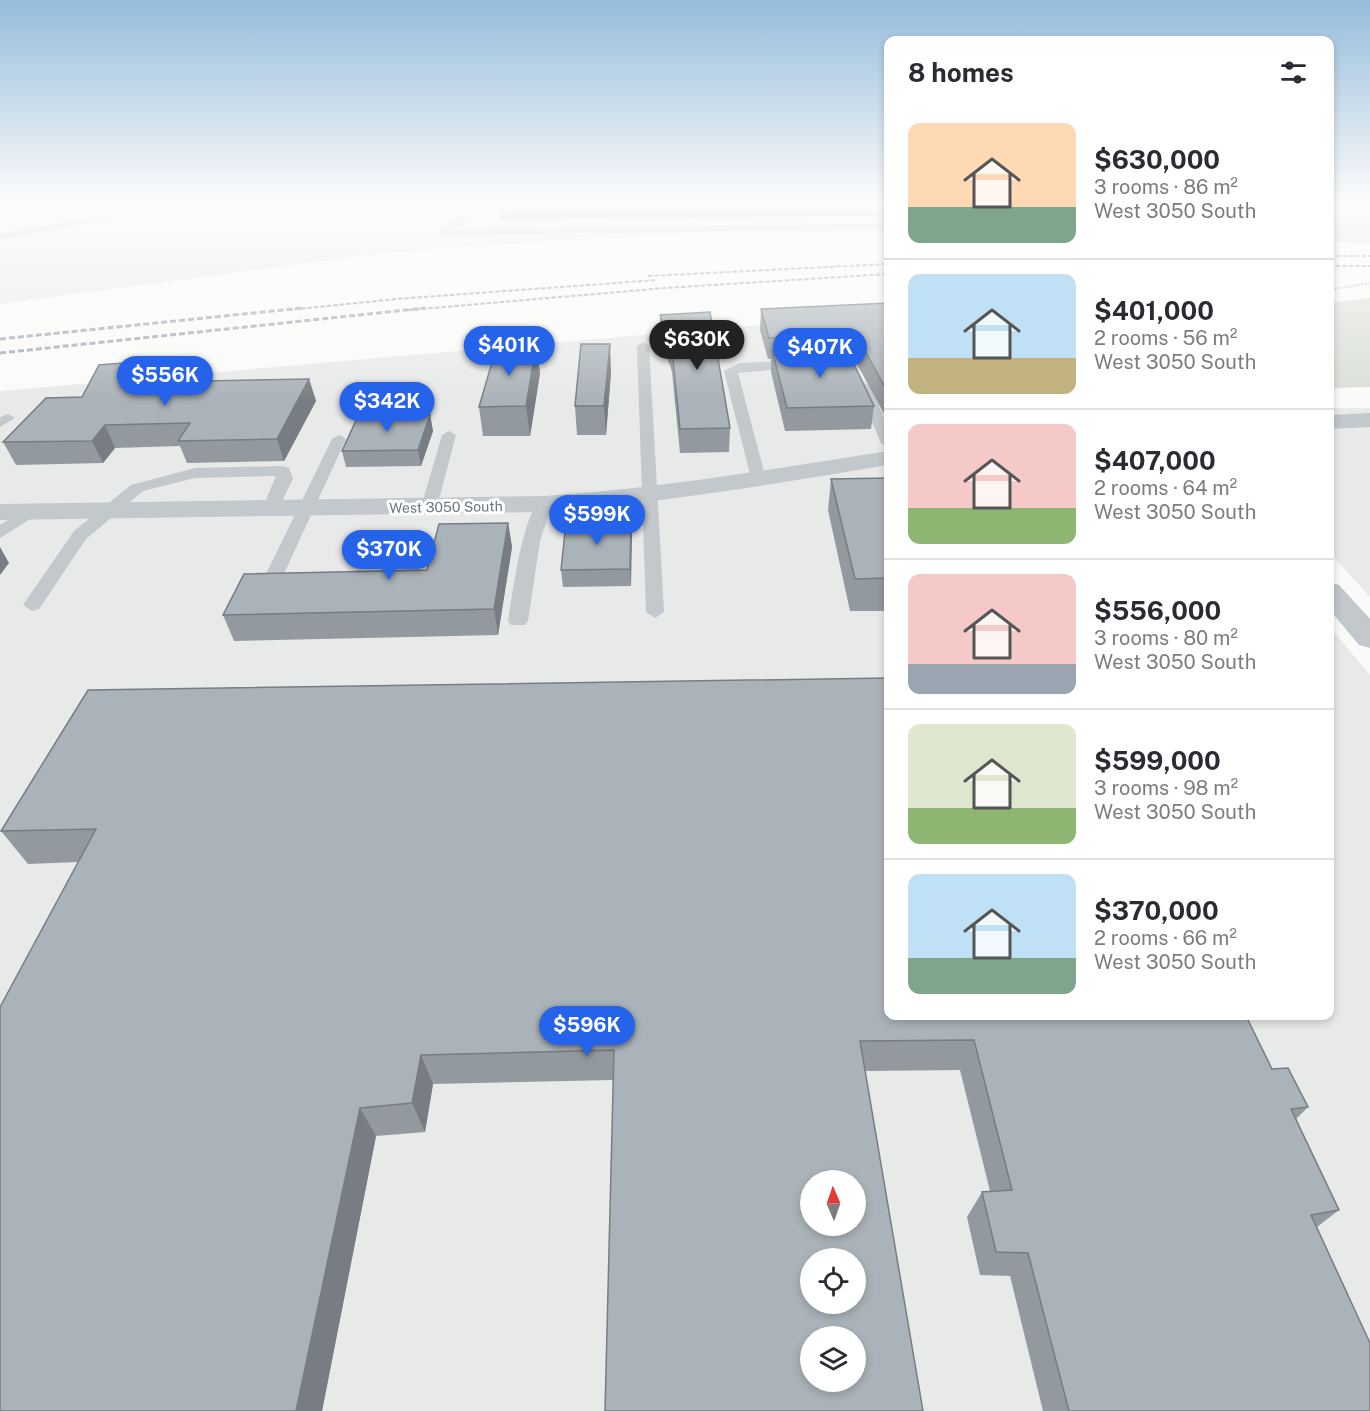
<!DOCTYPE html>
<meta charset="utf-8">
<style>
body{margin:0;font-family:"Public Sans",sans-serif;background:#f7f7f7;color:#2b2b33;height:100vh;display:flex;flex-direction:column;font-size:22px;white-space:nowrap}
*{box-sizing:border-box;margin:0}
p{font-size:20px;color:#7c7c81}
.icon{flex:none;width:33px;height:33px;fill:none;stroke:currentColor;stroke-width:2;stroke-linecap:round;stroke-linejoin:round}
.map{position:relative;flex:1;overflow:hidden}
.panel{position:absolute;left:884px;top:36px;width:450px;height:984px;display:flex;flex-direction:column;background:#fff;border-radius:12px;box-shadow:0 3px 9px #0003}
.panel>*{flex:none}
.needle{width:39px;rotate:358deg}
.tools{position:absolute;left:800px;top:1170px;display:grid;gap:12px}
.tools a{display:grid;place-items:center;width:66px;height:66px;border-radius:50%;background:#fff;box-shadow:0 3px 9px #0003;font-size:30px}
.price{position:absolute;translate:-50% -51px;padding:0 14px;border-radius:21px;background:#2563eb;color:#fff;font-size:20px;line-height:39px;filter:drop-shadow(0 2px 3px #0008)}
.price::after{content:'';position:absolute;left:50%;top:36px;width:18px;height:14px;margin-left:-9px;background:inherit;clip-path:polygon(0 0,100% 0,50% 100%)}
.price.selected{background:#222;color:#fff}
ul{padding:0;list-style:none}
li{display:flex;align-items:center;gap:18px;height:150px;padding:0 24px}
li+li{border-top:2px solid #e1e1e2}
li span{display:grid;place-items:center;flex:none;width:168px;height:120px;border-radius:12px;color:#555}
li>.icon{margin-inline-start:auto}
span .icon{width:72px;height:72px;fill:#fffc;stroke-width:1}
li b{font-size:26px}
h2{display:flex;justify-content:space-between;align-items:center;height:72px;padding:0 24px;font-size:26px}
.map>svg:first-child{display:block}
.built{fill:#e8e9e9;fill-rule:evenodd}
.green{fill:#dadfd7}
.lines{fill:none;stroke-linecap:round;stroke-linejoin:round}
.path{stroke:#bbbfc2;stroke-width:2;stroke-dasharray:1.5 1.5;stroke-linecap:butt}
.service{fill:#c3c8cc;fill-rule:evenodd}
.minor{fill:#c3c8cc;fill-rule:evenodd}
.tertiary{fill:#c3c8cc;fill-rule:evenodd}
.rail-far1{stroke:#a2aab0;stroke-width:2;stroke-dasharray:4.5 2;stroke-linecap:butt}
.rail{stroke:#a2aab0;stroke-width:3;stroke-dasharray:6 3;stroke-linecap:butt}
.wall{fill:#929a9f}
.shaded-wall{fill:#777d82}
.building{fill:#aab3b9;stroke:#777d82;stroke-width:1.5;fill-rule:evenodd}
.labels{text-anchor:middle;stroke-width:6;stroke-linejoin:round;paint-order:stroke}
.far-street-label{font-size:14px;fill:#657683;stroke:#fff}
</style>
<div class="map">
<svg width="1370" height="1411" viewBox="0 0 1370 1411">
<rect width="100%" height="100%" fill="#fafaf8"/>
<path class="built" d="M 0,203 L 888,203 L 888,231 L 659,235 L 392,252 L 0,304 Z
M 888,320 L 888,1016 L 1329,1016 L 1329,626 L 1370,675 L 1370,1411 L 0,1411 L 0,391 L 745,326 ZM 810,1180 L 855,1180 L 855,1226 L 810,1226 ZM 810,1258 L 855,1258 L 855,1304 L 810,1304 ZM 810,1336 L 855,1336 L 855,1382 L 810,1382 Z
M 1329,408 L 1370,408 L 1370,597 L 1329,552 Z"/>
<path class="green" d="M 1329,203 L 1370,203 L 1370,244 L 1329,241 Z
M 1370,298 L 1370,387 L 1329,388 L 1329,303 Z"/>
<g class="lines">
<path class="path" d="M 1329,290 L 1370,283"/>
<path class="service" d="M 8,203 L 19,203 L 0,216 L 0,208 Z
M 166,203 L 187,203 L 0,240 L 0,234 Z
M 479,203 L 490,203 L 455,230 L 888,223 L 888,229 L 440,235 L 440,231 Z
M 643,342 L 649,346 L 664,612 L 655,618 L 646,612 L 637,346 Z
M 799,360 L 806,364 L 804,367 L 738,373 L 766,479 L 758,484 L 752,482 L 724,371 L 740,363 Z
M 863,382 L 870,386 L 888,426 L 888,447 L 881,443 L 856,386 Z
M 8,414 L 15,418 L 0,427 L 0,417 Z
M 449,431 L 456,435 L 437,507 L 435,510 L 423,510 L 421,507 L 442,435 Z
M 339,435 L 346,439 L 283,576 L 274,581 L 268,580 L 265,576 L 332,439 Z
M 283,466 L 289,468 L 293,479 L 278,509 L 270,514 L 262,509 L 276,476 L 195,478 L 143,491 L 86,539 L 39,609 L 32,611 L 23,605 L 74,531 L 131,485 L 195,468 Z
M 544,499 L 552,504 L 540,541 L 528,621 L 525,625 L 511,625 L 508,621 C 512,599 523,504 544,499 Z
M 29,507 L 35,508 L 37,512 L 35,516 L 0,538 L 0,525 Z"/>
<path class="minor" d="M 1370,413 L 1370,427 L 1329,429 L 1329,415 Z
M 888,451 L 888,465 C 774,484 660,503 544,512 L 0,520 L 0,504 L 544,496 C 660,488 774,469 888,451 Z"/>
<path class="tertiary" d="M 1329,582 L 1339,585 L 1370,619 L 1370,648 L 1359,645 L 1329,609 Z"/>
<path class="rail-far1" d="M 1329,256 L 1370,256
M 1329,266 L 1370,266
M 648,276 L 888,264
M 288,310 L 396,299 L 657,280
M 409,310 L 665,288 L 888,274"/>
<path class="rail" d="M 0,339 L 302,308
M 0,353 L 425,308"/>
</g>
<path class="wall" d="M 56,203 L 142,203 L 139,205 L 57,206 Z
M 497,203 L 888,203 L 888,204 L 884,204 L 883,216 L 499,220 Z
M 888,303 L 888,414 L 884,414 L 856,362 L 852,361 L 874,406 L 871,429 L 785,431 L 771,372 L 771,359 L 768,359 L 760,330 L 761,309 Z
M 660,315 L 730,428 L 729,452 L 680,453 L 672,372 L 660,336 Z
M 536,345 L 540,373 L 530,436 L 483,436 L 479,407 Z
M 611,372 L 606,435 L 577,435 L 575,406 Z
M 309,379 L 316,401 L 284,461 L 187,463 L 180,446 L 115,448 L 103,463 L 16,465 L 3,442 L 168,381 Z
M 430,415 L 433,431 L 421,466 L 346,467 L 342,451 Z
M 888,478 L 888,611 L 850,611 L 828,510 L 831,479 Z
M 631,521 L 631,586 L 563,587 L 561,570 Z
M 508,523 L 512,547 L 498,635 L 234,641 L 223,615 L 427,570 Z
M 88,690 L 1272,1069 L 1308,1107 L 1296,1119 L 1339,1210 L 1317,1227 L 1370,1411 L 1043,1411 L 1010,1276 L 980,1275 L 967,1217 L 982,1192 L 990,1191 L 960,1070 L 865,1071 L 613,1080 L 433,1084 L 425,1132 L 376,1136 L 322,1411 L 0,1411 L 78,862 L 28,864 L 1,831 Z"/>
<path class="shaded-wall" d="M 610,344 L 611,372 L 606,435 L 604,406 Z
M 536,345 L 540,373 L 530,436 L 526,406 Z
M 160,360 L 168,381 L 160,403 L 151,382 Z
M 309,379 L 316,401 L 284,461 L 277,439 Z
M 430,415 L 433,431 L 421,466 L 418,450 Z
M 105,425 L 115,448 L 103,463 L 92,441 Z
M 631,521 L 632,538 L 631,586 L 630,569 Z
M 508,523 L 512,547 L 498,635 L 494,609 Z
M 0,547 L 9,563 L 0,575 Z
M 421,1055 L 433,1084 L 425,1132 L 412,1103 Z
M 360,1108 L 376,1136 L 322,1411 L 296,1411 Z"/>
<path class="building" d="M 888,303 L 888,391 L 887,391 L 859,340 L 831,334 L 769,338 L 761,309 Z
M 710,312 L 730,428 L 680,429 L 672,350 L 660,315 Z
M 581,344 L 610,344 L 604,406 L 575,406 Z
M 497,345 L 536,345 L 526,406 L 479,407 Z
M 831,347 L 847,350 L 874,406 L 787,408 L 772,350 Z
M 160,360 L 151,382 L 309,379 L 277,439 L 178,441 L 190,423 L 105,425 L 92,441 L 3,442 L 46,398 L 82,397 L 99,365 Z
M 430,415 L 418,450 L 342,451 L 358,416 Z
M 888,478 L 888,578 L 855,579 L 831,479 Z
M 631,521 L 630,569 L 561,570 L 566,523 Z
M 508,523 L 494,609 L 223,615 L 244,574 L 427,570 L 439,524 Z
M 888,678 L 888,1016 L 1246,1016 L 1272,1069 L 1288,1068 L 1308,1107 L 1291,1109 L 1339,1210 L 1311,1215 L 1370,1343 L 1370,1411 L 1069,1411 L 1028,1253 L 996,1252 L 982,1192 L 1012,1190 L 974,1040 L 860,1041 L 923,1411 L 605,1411 L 614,1050 L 421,1055 L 412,1103 L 360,1108 L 296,1411 L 0,1411 L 0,1007 L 96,829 L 1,831 L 88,690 ZM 810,1180 L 855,1180 L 855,1226 L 810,1226 ZM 810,1258 L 855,1258 L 855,1304 L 810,1304 ZM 810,1336 L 855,1336 L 855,1382 L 810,1382 Z"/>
<linearGradient id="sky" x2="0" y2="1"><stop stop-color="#96bcdc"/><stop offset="0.51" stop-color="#fdfdfc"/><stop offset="1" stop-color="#fdfdfc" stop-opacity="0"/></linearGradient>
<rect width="1370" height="401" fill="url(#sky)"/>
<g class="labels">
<g class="far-street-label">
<text transform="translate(446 507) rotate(-1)" y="5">West 3050 South</text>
</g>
</g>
</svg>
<div class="tools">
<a><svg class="needle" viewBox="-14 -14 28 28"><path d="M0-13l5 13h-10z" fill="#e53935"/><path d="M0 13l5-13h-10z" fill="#7c7c81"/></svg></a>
<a><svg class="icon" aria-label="locate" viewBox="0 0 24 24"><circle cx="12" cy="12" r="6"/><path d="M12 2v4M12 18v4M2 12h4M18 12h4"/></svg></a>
<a><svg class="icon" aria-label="layers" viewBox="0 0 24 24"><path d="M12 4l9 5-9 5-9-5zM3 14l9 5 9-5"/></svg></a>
</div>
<b class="price selected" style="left:697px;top:371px">$630K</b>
<b class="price" style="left:509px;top:377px">$401K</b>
<b class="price" style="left:820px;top:379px">$407K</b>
<b class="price" style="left:165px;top:407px">$556K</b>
<b class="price" style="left:387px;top:433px">$342K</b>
<b class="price" style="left:597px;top:546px">$599K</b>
<b class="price" style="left:389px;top:581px">$370K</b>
<b class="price" style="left:587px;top:1057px">$596K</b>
<section class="panel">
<h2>8 homes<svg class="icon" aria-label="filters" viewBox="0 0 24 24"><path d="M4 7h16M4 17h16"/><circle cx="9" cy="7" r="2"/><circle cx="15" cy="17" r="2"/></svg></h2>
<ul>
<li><span style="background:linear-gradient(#ffd9b3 70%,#7fa58c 0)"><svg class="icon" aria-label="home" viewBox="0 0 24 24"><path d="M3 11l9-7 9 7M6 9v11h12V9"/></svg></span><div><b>$630,000</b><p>3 rooms · 86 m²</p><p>West 3050 South</p></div></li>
<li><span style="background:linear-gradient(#bfe0f5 70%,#c2b280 0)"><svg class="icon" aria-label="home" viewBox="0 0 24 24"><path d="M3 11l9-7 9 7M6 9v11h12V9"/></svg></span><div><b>$401,000</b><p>2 rooms · 56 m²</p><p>West 3050 South</p></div></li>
<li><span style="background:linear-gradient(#f6c9c9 70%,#8fb573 0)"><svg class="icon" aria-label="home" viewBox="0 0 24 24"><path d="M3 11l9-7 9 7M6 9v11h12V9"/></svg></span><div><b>$407,000</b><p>2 rooms · 64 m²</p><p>West 3050 South</p></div></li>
<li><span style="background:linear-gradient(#f6c9c9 75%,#9aa5b1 0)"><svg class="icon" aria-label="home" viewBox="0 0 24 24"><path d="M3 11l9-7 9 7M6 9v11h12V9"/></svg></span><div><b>$556,000</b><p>3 rooms · 80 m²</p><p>West 3050 South</p></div></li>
<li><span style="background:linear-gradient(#dfe7d0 70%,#8fb573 0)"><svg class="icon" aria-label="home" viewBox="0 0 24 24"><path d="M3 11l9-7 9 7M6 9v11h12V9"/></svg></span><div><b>$599,000</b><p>3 rooms · 98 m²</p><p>West 3050 South</p></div></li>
<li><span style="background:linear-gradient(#bfe0f5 70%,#7fa58c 0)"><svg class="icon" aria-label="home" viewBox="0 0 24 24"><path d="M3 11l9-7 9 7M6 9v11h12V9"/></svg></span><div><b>$370,000</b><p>2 rooms · 66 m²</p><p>West 3050 South</p></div></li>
</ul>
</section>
</div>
